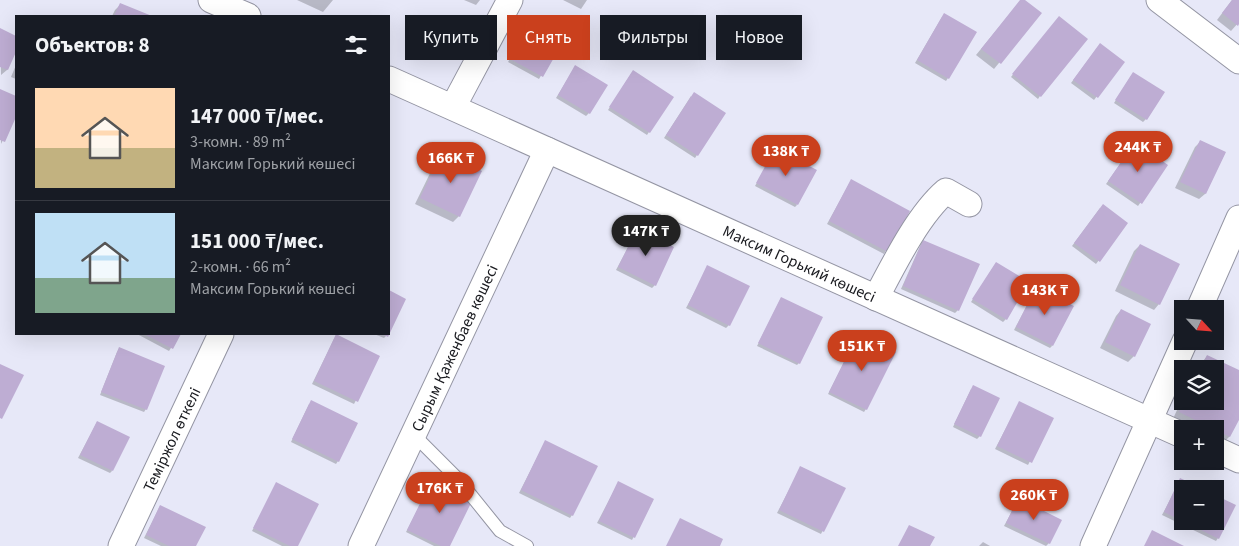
<!DOCTYPE html>
<html lang="ru">
<meta charset="utf-8">
<style>
body{margin:0;font-family:"Source Sans 3",sans-serif;background:#20242c;color:#f1f3f6;height:100vh;display:flex;flex-direction:column;font-size:19px;white-space:nowrap}
*{box-sizing:border-box;margin:0}
p{font-size:16px;color:#9ea1a6}
.icon{flex:none;width:28px;height:28px;fill:none;stroke:currentColor;stroke-width:2;stroke-linecap:round;stroke-linejoin:round}
.map{position:relative;flex:1;overflow:hidden}
.details{position:absolute;left:15px;top:15px;width:375px;height:320px;display:flex;flex-direction:column;background:#171b24;border-radius:0px;box-shadow:0 5px 20px #0002}
.details>*{flex:none}
.guide{position:absolute;left:405px;top:15px;width:475px;height:45px;display:flex;gap:10px}
.needle{width:32px;rotate:116deg}
.tools{position:absolute;left:1174px;top:300px;display:grid;gap:10px}
.tools a{display:grid;place-items:center;width:50px;height:50px;border-radius:0px;background:#171b24;box-shadow:0 5px 20px #0002;font-size:25px}
.price{position:absolute;translate:-50% -42px;padding:0 11px;border-radius:18px;background:#ca401d;color:#fff;font-size:16px;line-height:32px;filter:drop-shadow(0 1px 2px #0008)}
.price::after{content:'';position:absolute;left:50%;top:30px;width:15px;height:11px;margin-left:-8px;background:inherit;clip-path:polygon(0 0,100% 0,50% 100%)}
.price.active{background:#222;color:#fff}
ul{padding:0;list-style:none}
li{display:flex;align-items:center;gap:15px;height:125px;padding:0 20px}
li+li{border-top:1px solid #363941}
li span{display:grid;place-items:center;flex:none;width:140px;height:100px;border-radius:0px;color:#555}
li>.icon{margin-inline-start:auto}
span .icon{width:60px;height:60px;fill:#fffc;stroke-width:1}
li b{font-size:21px}
h2{display:flex;justify-content:space-between;align-items:center;height:60px;padding:0 20px;font-size:21px}
.pill{padding:0 18px;border-radius:0px;background:#171b24;box-shadow:0 5px 20px #0002;font-size:18px;line-height:45px}
.pill.active{background:#ca401d;color:#fff}
.map>svg:first-child{display:block}
.shadow{fill:#0003}
.building{fill:#beadd3}
.lines{fill:none;stroke-linecap:round;stroke-linejoin:round}
.service-casing{stroke:#9495a3;stroke-width:14}
.minor-casing{stroke:#9495a3;stroke-width:27}
.service{stroke:#fff;stroke-width:12}
.minor{stroke:#fff;stroke-width:25}
.labels{text-anchor:middle;stroke-width:4.5;stroke-linejoin:round;paint-order:stroke}
.street-label{font-size:16px;fill:#18191e;stroke:#f6f6fd}
</style>
<div class="map">
<svg width="1239" height="546" viewBox="0 0 1239 546">
<rect width="100%" height="100%" fill="#e7e8f8"/>
<path class="shadow" d="M 297,0 L 333,0 L 323,12 Z
M 464,0 L 480,0 L 476,5 Z
M 563,0 L 587,0 L 581,9 Z
M 1021,0 L 1040,13 L 994,69 L 976,55 Z
M 1232,0 L 1239,0 L 1239,22 L 1231,31 L 1217,20 Z
M 121,4 L 148,16 L 112,16 L 115,10 Z
M 942,17 L 948,78 L 946,81 L 915,63 Z
M 1057,20 L 1040,96 L 1038,99 L 1011,77 Z
M 531,22 L 562,40 L 539,79 L 508,62 Z
M 0,30 L 16,37 L 16,49 L 7,70 L 1,75 Z
M 1097,48 L 1123,62 L 1094,100 L 1071,83 Z
M 16,65 L 16,79 L 11,77 Z
M 573,70 L 589,113 L 586,116 L 556,98 Z
M 631,74 L 672,97 L 647,135 L 608,110 Z
M 1131,76 L 1146,119 L 1143,122 L 1114,103 Z
M 0,90 L 16,98 L 16,114 L 1,144 Z
M 691,96 L 697,155 L 695,158 L 664,138 Z
M 1201,141 L 1225,153 L 1205,194 L 1199,199 L 1175,188 L 1195,147 Z
M 1135,143 L 1167,165 L 1138,206 L 1106,184 Z
M 775,150 L 797,205 L 795,207 L 755,186 Z
M 443,153 L 459,216 L 453,222 L 415,204 L 437,159 Z
M 849,184 L 908,211 L 884,254 L 827,224 Z
M 1100,208 L 1127,223 L 1096,264 L 1072,246 Z
M 637,230 L 655,285 L 652,288 L 616,270 Z
M 923,241 L 958,310 L 955,313 L 901,289 L 921,244 Z
M 1140,245 L 1159,304 L 1154,310 L 1115,291 L 1134,251 Z
M 996,263 L 1006,319 L 1003,322 L 971,302 Z
M 708,267 L 729,325 L 726,328 L 686,308 Z
M 1036,288 L 1052,346 L 1050,348 L 1014,330 Z
M 781,298 L 799,363 L 797,365 L 757,346 Z
M 1121,310 L 1134,356 L 1128,362 L 1100,348 L 1116,316 Z
M 137,334 L 180,334 L 169,351 Z
M 374,334 L 388,334 L 384,338 Z
M 858,335 L 866,409 L 864,412 L 828,394 Z
M 334,339 L 379,356 L 354,404 L 312,384 Z
M 119,349 L 146,409 L 144,412 L 100,395 L 117,352 Z
M 1207,356 L 1239,372 L 1239,417 L 1229,437 L 1221,445 L 1215,442 L 1215,429 L 1188,429 L 1172,421 L 1182,399 L 1182,401 L 1215,401 L 1215,369 L 1197,369 Z
M 971,389 L 980,436 L 977,439 L 953,427 Z
M 1019,403 L 1052,419 L 1028,465 L 995,449 Z
M 309,404 L 338,461 L 336,464 L 291,442 Z
M 97,422 L 112,471 L 110,473 L 78,458 Z
M 545,442 L 572,515 L 570,518 L 519,493 Z
M 801,467 L 844,489 L 821,534 L 777,513 Z
M 1181,479 L 1182,489 L 1182,521 L 1215,521 L 1215,496 L 1218,538 L 1216,541 L 1162,515 Z
M 432,481 L 449,546 L 434,546 L 406,532 Z
M 618,483 L 653,500 L 632,540 L 597,523 Z
M 276,484 L 297,546 L 282,546 L 252,531 Z
M 1018,500 L 1049,543 L 1046,546 L 1004,526 Z
M 160,506 L 195,546 L 161,546 L 144,538 Z
M 983,542 L 990,546 L 979,546 Z"/>
<path class="building" d="M 1020,0 L 1025,0 L 1042,13 L 1001,64 L 981,49 Z
M 1232,0 L 1239,0 L 1239,24 L 1238,26 L 1222,13 Z
M 120,3 L 152,16 L 114,16 Z
M 944,13 L 977,32 L 949,79 L 917,60 Z
M 1059,16 L 1088,39 L 1041,97 L 1012,74 Z
M 531,21 L 564,40 L 543,77 L 510,59 Z
M 0,28 L 16,36 L 16,52 L 8,70 L 0,67 Z
M 1100,43 L 1125,62 L 1098,98 L 1073,80 Z
M 575,65 L 608,85 L 590,114 L 558,95 Z
M 633,70 L 674,97 L 650,133 L 609,107 Z
M 1133,72 L 1165,92 L 1147,120 L 1115,100 Z
M 0,89 L 16,96 L 16,117 L 5,142 L 0,140 Z
M 694,92 L 726,113 L 698,156 L 666,135 Z
M 1200,140 L 1226,152 L 1206,194 L 1180,182 Z
M 1135,142 L 1168,165 L 1142,204 L 1108,181 Z
M 775,148 L 817,170 L 798,205 L 756,183 Z
M 442,152 L 482,171 L 460,217 L 420,198 Z
M 851,179 L 910,211 L 888,252 L 829,221 Z
M 1103,204 L 1128,223 L 1100,262 L 1074,243 Z
M 637,229 L 674,247 L 656,286 L 618,267 Z
M 923,240 L 980,264 L 959,311 L 903,286 Z
M 1140,244 L 1180,264 L 1160,305 L 1120,285 Z
M 996,262 L 1029,282 L 1007,320 L 972,299 Z
M 707,265 L 750,286 L 730,326 L 688,305 Z
M 1036,287 L 1074,306 L 1053,346 L 1016,327 Z
M 389,290 L 406,299 L 388,337 L 382,334 L 389,334 Z
M 781,297 L 823,317 L 800,364 L 758,343 Z
M 1121,309 L 1151,324 L 1135,357 L 1105,342 Z
M 858,333 L 896,352 L 867,410 L 829,392 Z
M 144,334 L 181,334 L 173,349 Z
M 336,334 L 380,356 L 358,402 L 314,381 Z
M 119,347 L 165,366 L 147,410 L 101,392 Z
M 1207,355 L 1239,370 L 1239,420 L 1230,437 L 1179,412 L 1185,401 L 1215,401 L 1215,369 L 1200,369 Z
M 0,364 L 24,375 L 2,419 L 0,418 Z
M 973,385 L 1000,398 L 981,437 L 954,424 Z
M 311,400 L 358,423 L 339,462 L 292,439 Z
M 1019,401 L 1054,418 L 1032,463 L 997,446 Z
M 97,421 L 130,437 L 113,471 L 80,455 Z
M 545,440 L 598,466 L 573,516 L 521,490 Z
M 800,466 L 846,488 L 824,532 L 779,510 Z
M 1180,478 L 1203,489 L 1182,489 L 1182,521 L 1164,512 Z
M 432,479 L 473,499 L 450,546 L 441,546 L 407,530 Z
M 618,481 L 654,499 L 635,538 L 599,521 Z
M 276,482 L 319,504 L 298,546 L 290,546 L 253,528 Z
M 1215,495 L 1236,505 L 1219,539 L 1183,521 L 1215,521 Z
M 1018,498 L 1062,520 L 1050,544 L 1006,523 Z
M 160,505 L 206,527 L 196,546 L 169,546 L 146,535 Z
M 680,518 L 723,539 L 720,546 L 666,546 Z
M 909,525 L 935,537 L 930,546 L 898,546 Z
M 1152,530 L 1184,546 L 1144,546 Z"/>
<g class="lines">
<defs>
<path id="service" d="M 414,435 L 458,479 L 500,531 L 527,546"/>
<g id="minor">
<path d="M 211,0 L 248,16"/>
<path d="M 1159,0 L 1239,61"/>
<path id="s1" d="M 389,79 L 1182,435"/>
<path d="M 453,107 L 510,0"/>
<path d="M 876,298 C 894,264 918,215 946,191 L 969,204"/>
<path d="M 1199,309 L 1239,218"/>
<path d="M 1215,449 L 1239,460"/>
<path id="s2" d="M 121,546 L 221,334"/>
<path id="s3" d="M 361,546 L 547,150"/>
<path d="M 1093,546 L 1185,341"/>
</g>
</defs>
<use href="#service" class="service-casing"/>
<use href="#minor" class="minor-casing"/>
<use href="#service" class="service"/>
<use href="#minor" class="minor"/>
</g>
<g class="labels">
<g class="street-label">
<text dy="6" stroke="none"><textPath href="#s1" startOffset="450">Максим Горький көшесі</textPath></text>
<text dy="6" stroke="none"><textPath href="#s3" startOffset="219">Сырым Қаженбаев көшесі</textPath></text>
<text dy="6" stroke="none"><textPath href="#s2" startOffset="118">Теміржол өткелі</textPath></text>
</g>
</g>
</svg>
<div class="tools">
<a><svg class="needle" viewBox="-14 -14 28 28"><path d="M0-13l5 13h-10z" fill="#e53935"/><path d="M0 13l5-13h-10z" fill="#9ea1a6"/></svg></a>
<a><svg class="icon" aria-label="layers" viewBox="0 0 24 24"><path d="M12 4l9 5-9 5-9-5zM3 14l9 5 9-5"/></svg></a>
<a>+</a>
<a>−</a>
</div>
<b class="price" style="left:1138px;top:173px">244K ₸</b>
<b class="price" style="left:786px;top:177px">138K ₸</b>
<b class="price" style="left:451px;top:184px">166K ₸</b>
<b class="price active" style="left:646px;top:257px">147K ₸</b>
<b class="price" style="left:1045px;top:316px">143K ₸</b>
<b class="price" style="left:862px;top:372px">151K ₸</b>
<b class="price" style="left:440px;top:514px">176K ₸</b>
<b class="price" style="left:1034px;top:521px">260K ₸</b>
<div class="guide">
<a class="pill">Купить</a>
<a class="pill active">Снять</a>
<a class="pill">Фильтры</a>
<a class="pill">Новое</a>
</div>
<section class="details">
<h2>Объектов: 8<svg class="icon" aria-label="filters" viewBox="0 0 24 24"><path d="M4 7h16M4 17h16"/><circle cx="9" cy="7" r="2"/><circle cx="15" cy="17" r="2"/></svg></h2>
<ul>
<li><span style="background:linear-gradient(#ffd9b3 60%,#c2b280 0)"><svg class="icon" aria-label="home" viewBox="0 0 24 24"><path d="M3 11l9-7 9 7M6 9v11h12V9"/></svg></span><div><b>147 000 ₸/мес.</b><p>3-комн. · 89 m²</p><p>Максим Горький көшесі</p></div></li>
<li><span style="background:linear-gradient(#bfe0f5 65%,#7fa58c 0)"><svg class="icon" aria-label="home" viewBox="0 0 24 24"><path d="M3 11l9-7 9 7M6 9v11h12V9"/></svg></span><div><b>151 000 ₸/мес.</b><p>2-комн. · 66 m²</p><p>Максим Горький көшесі</p></div></li>
</ul>
</section>
</div>
